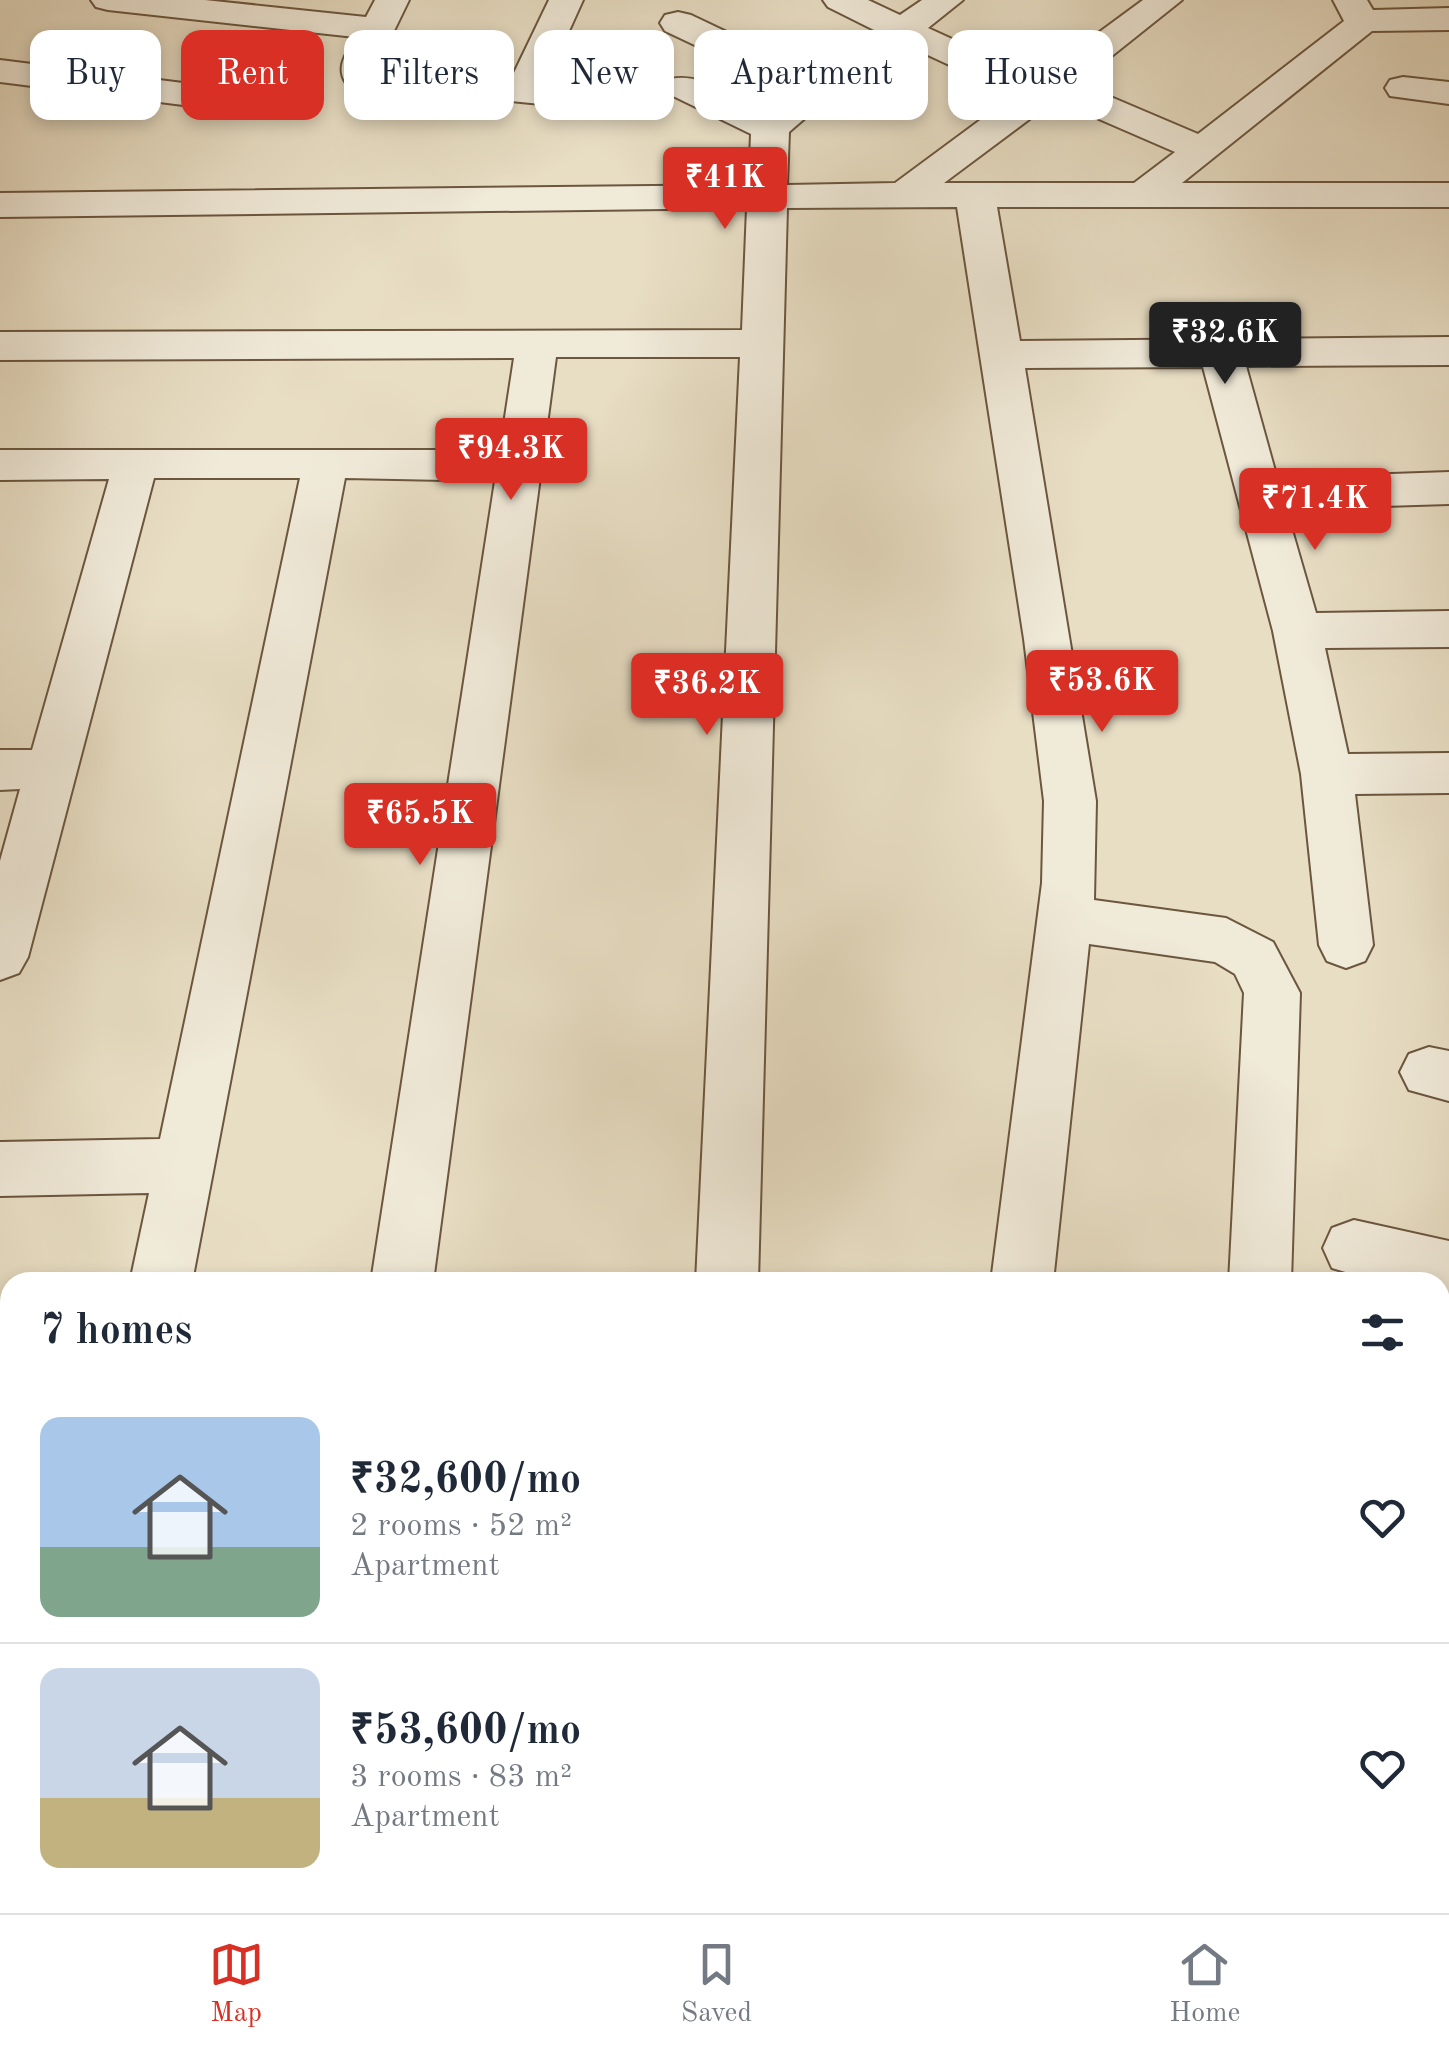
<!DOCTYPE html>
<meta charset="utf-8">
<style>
body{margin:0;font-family:"Old Standard TT",serif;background:#f6f6f7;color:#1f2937;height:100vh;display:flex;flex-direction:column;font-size:38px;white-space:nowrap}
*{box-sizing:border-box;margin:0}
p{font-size:32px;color:#747a83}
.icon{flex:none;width:55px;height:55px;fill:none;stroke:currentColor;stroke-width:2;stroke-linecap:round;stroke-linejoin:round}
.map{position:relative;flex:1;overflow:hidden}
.drawer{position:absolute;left:0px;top:1272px;width:1450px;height:642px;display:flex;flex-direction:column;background:#fff;border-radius:30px 30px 0 0;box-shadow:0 5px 15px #0003}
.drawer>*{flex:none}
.guide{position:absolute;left:30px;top:30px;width:1390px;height:90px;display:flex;gap:20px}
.price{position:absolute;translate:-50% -85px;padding:0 22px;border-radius:10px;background:#d93025;color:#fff;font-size:32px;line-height:65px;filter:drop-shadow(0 2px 5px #0008)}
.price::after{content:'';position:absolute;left:50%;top:60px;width:30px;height:22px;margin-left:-15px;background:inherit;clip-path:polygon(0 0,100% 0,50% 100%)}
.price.current{background:#222;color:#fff}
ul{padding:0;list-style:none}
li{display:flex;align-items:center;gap:30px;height:250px;padding:0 40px}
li+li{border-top:2px solid #e0e1e3}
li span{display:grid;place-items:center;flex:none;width:280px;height:200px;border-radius:20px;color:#555}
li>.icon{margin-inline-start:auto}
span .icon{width:120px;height:120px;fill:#fffc;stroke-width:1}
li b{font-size:42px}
h2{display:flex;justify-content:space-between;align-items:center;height:120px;padding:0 40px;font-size:42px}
.pill{padding:0 35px;border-radius:20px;background:#fff;box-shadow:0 5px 15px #0003;font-size:35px;line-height:90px}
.pill.current{background:#d93025;color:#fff}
.tabs{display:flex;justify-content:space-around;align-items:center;height:140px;border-top:2px solid #e0e1e3;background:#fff;font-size:28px;color:#747a83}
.tabs a{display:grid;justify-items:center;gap:5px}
.tabs .current{color:#d93025}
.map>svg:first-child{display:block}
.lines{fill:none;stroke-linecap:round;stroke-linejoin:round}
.minor-casing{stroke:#6c563e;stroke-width:4}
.minor{fill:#f0ead9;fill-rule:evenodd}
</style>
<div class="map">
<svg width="1449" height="1913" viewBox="0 0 1449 1913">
<rect width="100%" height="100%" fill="#e8dec4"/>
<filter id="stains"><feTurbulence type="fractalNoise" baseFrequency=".002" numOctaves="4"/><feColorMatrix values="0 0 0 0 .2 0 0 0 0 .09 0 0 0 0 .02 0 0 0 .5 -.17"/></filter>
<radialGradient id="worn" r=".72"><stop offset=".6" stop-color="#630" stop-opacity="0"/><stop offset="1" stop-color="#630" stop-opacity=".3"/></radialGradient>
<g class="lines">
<defs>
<path id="minor" d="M 91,0 L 205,0 L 366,17 L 375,0 L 409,0 L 377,66 L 511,79 L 549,0 L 583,0 L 546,82 L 604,90 L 609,98 L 604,106 L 591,109 L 359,86 L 346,83 C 335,67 347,53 355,37 L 108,10 L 96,7 Z
M 823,0 L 868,0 L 900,15 L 922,0 L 963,0 L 928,28 L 1037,78 L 1143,0 L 1182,0 L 1078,83 L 1198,134 L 1344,21 L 1333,0 L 1367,0 L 1373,10 L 1449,8 L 1449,30 L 1372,31 L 1182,183 L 1449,183 L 1449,207 L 997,207 L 1020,341 L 1449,337 L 1449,365 L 1246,366 L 1277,478 L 1449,472 L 1449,504 L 1286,509 L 1316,613 L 1449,611 L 1449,647 L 1325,648 L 1348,754 L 1449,753 L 1449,793 L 1355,794 L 1373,945 L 1365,961 L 1346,968 L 1327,961 L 1319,945 L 1301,774 L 1273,631 L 1203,367 L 1025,368 L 1096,801 L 1094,900 L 1226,918 L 1273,942 L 1300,993 L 1291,1282 L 1229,1282 L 1244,993 L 1235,974 L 1215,962 L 1089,944 L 1053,1282 L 991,1282 L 1042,883 L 1044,801 L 1024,639 L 957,207 L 787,208 L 758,1282 L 696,1282 L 740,357 L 556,357 L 433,1282 L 371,1282 L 495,481 L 345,478 L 192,1282 L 130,1282 L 149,1193 L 0,1196 L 0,1142 L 160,1139 L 300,478 L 154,478 L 28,957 L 19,973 L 0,980 L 0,861 L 20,789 L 0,790 L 0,750 L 32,750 L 109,479 L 0,480 L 0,450 L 500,450 L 514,358 L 0,360 L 0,332 L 742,330 L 747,208 L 0,217 L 0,193 L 749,185 L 751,134 L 671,95 L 666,87 L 671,79 C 702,72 739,99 766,113 L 792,91 L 665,31 L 660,23 L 665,15 L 678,12 L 691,15 L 813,73 L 876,31 L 828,7 ZM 904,44 L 1014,95 L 895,183 L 787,185 L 789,132 L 841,87 ZM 1055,100 L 1175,152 L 1134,183 L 944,183 Z
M 0,60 L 207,86 L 220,89 L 225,97 L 220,105 L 207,108 L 0,82 Z
M 1403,77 L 1449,82 L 1449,104 L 1390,96 L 1385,88 L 1390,80 Z
M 1429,1047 L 1449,1051 L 1449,1101 L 1409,1090 L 1400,1072 L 1409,1054 Z
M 1354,1220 L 1449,1241 L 1449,1299 L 1440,1297 L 1440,1282 L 1379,1282 L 1332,1268 L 1323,1248 L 1332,1228 Z
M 0,1391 L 10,1391 L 10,1455 L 0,1455 Z
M 1440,1466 L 1449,1469 L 1449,1535 L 1440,1532 Z
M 0,1808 L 10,1808 L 10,1882 L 0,1882 Z
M 1440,1820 L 1449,1820 L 1449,1894 L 1440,1894 Z
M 665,1905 L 739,1905 L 739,1913 L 663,1913 Z"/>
</defs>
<use href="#minor" class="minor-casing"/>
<use href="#minor" class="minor"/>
</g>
<rect width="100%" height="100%" filter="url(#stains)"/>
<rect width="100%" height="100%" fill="url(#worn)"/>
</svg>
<b class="price" style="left:725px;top:232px">₹41K</b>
<b class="price current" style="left:1225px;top:387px">₹32.6K</b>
<b class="price" style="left:511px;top:503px">₹94.3K</b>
<b class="price" style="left:1315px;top:553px">₹71.4K</b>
<b class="price" style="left:1102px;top:735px">₹53.6K</b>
<b class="price" style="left:707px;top:738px">₹36.2K</b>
<b class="price" style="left:420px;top:868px">₹65.5K</b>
<div class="guide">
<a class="pill">Buy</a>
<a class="pill current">Rent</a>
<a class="pill">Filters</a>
<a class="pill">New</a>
<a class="pill">Apartment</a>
<a class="pill">House</a>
</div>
<section class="drawer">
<h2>7 homes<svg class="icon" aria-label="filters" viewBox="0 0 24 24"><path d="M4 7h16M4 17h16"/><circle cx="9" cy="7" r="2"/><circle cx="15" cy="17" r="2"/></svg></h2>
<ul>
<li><span style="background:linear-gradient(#a9c7e8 65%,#7fa58c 0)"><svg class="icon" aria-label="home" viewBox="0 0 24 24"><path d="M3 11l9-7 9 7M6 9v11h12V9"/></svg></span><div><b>₹32,600/mo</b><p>2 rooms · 52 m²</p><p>Apartment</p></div><svg class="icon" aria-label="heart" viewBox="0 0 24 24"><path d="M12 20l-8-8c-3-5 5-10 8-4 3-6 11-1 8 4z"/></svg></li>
<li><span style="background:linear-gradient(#c9d6e8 65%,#c2b280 0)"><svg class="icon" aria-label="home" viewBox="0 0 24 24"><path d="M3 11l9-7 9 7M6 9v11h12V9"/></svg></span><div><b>₹53,600/mo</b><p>3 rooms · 83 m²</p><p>Apartment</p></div><svg class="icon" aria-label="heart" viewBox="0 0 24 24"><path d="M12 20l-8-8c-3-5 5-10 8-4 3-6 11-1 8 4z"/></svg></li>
</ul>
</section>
</div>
<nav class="tabs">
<a class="current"><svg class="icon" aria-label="map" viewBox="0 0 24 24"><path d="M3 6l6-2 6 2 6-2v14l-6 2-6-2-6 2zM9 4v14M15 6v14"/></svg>Map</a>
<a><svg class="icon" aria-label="saved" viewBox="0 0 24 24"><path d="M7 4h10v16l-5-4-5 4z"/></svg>Saved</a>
<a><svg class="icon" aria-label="home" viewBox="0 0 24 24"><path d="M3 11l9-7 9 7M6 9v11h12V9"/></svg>Home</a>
</nav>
